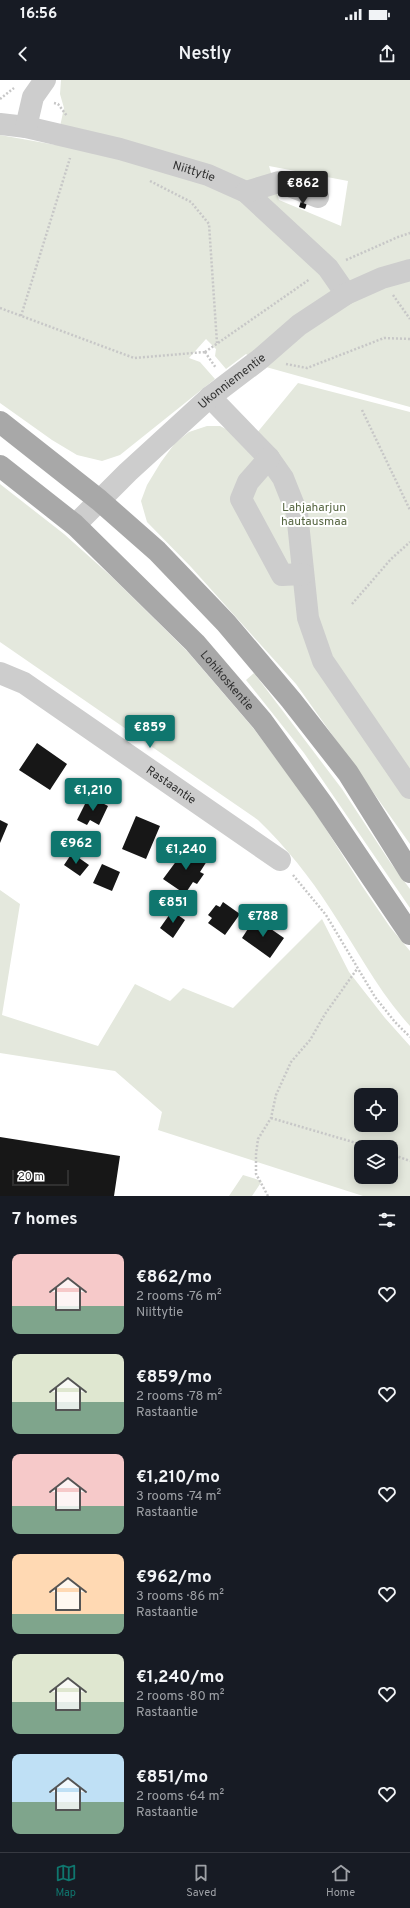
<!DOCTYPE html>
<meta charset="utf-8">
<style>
body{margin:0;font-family:Overpass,sans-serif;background:#20242c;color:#f1f3f6;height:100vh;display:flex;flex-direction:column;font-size:15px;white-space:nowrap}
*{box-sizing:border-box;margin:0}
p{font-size:13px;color:#9ea1a6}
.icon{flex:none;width:22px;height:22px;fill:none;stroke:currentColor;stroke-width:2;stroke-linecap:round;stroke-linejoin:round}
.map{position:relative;height:1116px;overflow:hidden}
.side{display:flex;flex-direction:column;background:#171b24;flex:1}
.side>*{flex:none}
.buttons{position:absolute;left:354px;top:1008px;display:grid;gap:8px}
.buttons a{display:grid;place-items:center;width:44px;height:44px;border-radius:8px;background:#171b24;box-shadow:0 2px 10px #0003;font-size:20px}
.scale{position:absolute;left:12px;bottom:10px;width:57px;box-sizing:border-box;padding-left:4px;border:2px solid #303030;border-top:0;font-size:11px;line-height:14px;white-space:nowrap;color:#303030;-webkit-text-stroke:3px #fff;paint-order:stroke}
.price{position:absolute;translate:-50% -34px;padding:0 9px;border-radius:4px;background:#0f766e;color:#fff;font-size:13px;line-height:26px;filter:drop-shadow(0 1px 2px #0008)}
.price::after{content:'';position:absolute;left:50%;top:24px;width:12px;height:9px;margin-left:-6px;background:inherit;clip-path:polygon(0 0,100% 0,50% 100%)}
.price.on{background:#222;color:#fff}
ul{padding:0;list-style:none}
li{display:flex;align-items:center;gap:12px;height:100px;padding:0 12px}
li span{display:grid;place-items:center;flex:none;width:112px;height:80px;border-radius:8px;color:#555}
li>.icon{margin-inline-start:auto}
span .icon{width:48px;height:48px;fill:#fffc;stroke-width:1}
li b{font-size:17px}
h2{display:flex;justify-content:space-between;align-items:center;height:48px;padding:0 12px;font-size:17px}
.status{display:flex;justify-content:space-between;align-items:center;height:28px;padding:0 20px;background:#171b24;direction:ltr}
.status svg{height:11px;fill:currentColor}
header{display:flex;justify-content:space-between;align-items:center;height:52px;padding:0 12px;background:#171b24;font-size:18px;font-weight:600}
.tab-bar{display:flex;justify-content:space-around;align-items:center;height:56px;border-top:1px solid #363941;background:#171b24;font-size:11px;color:#9ea1a6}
.tab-bar a{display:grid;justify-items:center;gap:2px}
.tab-bar .on{color:#0f766e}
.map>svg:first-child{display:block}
.green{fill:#e4e8dd;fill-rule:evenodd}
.building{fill:#171717}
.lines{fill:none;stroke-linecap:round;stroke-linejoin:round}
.path{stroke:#c7c7c7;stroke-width:2.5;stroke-dasharray:2 2;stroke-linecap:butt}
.minor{stroke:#cdcdcd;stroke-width:22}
.major{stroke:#a8a8a8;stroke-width:22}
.labels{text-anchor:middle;stroke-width:4;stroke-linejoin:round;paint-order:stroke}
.street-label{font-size:12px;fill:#303030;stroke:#fff}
.park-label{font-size:12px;fill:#566642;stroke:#fff}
</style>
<div class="status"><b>16:56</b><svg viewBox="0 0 49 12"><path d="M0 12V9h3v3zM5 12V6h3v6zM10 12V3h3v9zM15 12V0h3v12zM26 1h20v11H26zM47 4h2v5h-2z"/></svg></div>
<header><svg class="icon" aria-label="back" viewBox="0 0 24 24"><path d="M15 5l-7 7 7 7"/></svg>Nestly<svg class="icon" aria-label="share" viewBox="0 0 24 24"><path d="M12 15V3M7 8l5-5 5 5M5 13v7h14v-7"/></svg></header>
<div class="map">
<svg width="410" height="1116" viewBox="0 0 410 1116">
<rect width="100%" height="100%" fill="#fff"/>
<path class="green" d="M 61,0 L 410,0 L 410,327 L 266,287 L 246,274 L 226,289 L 215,276 L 216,269 L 206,259 L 189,278 L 200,282 L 215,299 L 120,375 L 102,381 L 77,375 L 52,360 L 0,323 L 0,55 L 56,65 L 64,28 L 60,14 ZM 269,86 L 348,101 L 341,146 L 279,120 Z
M 298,303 L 410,332 L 410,764 L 296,604 L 191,487 L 147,442 L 141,421 L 147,405 L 161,382 L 175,363 L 189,352 L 207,346 L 220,346 L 232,352 L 247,365 Z
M 0,404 L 64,454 L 112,497 L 187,571 L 254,649 L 312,727 L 362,806 L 390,847 L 410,871 L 410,946 C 378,911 357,869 331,830 C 310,797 286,767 258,740 L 0,562 Z
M 254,593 L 342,709 L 390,782 L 410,809 L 410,828 L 304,673 L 246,600 Z
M 0,810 L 20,824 L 2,935 L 98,966 L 135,904 L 170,921 L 183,908 L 233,928 L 322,839 L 349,892 L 385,938 L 410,966 L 410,1116 L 363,1116 L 158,1050 L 162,1032 L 115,991 L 0,973 ZM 361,1015 L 391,1015 L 391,1045 L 361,1045 ZM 361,1067 L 391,1067 L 391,1097 L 361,1097 Z
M 243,1095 L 262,1101 L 252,1116 L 229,1116 Z"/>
<path class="building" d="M 301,121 L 307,123 L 305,129 L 299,127 Z
M 37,663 L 67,684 L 50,710 L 19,690 Z
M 89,716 L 108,726 L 99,745 L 90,740 L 87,745 L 77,740 Z
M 136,736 L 160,746 L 146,779 L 122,769 Z
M 0,740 L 8,744 L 0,763 Z
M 186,768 L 207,781 L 200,792 L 204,794 L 197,804 L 193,802 L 185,814 L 163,799 Z
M 72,773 L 89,785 L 80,796 L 64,785 Z
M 102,784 L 120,792 L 112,811 L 93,803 Z
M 223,822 L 240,834 L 225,855 L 208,843 L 212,838 L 208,835 L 216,825 L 220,827 Z
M 172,831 L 185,840 L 173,858 L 160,848 Z
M 255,838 L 284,858 L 270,878 L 242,858 Z
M 0,1057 L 120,1076 L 114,1116 L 0,1116 Z"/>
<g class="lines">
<path class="path" d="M 0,19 L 14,8
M 54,23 L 58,24 L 67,36
M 150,101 L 191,122 L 209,144 L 217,263
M 346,180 L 398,157 L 410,153
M 393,215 L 410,239
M 0,228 L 134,278 L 205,272
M 21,236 L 70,78
M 205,272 L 216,288
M 205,272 L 310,199
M 286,284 L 307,288 L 384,258 L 410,259
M 362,330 L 410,430
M 352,524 L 391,479 L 410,462
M 293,795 L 326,835 L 375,917 L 395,942 L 410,957
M 271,1038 L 370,1067
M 391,1074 L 410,1081
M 268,1116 L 256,1094 L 256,1074 L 258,1059 L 271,1038 L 276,1015 L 291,982 L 310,960 L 325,934 L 357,889"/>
<g class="minor">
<path id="s1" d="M 0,44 L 26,47 L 120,69 L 208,95 L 246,112 L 328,188 L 346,214"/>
<path d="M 26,47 L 33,17 L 45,0"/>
<path d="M 246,112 L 279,102 L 318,117"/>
<path d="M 210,317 L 269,378 L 283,398 L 297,433 L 308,538 L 323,581 L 410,708"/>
<path d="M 269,378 L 248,402 L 241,419 L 282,495 L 303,494"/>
<path id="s2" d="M 75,445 L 128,392 L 210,317 L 260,279 L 299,245 L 346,214 L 382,198 L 410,190"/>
<path id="s3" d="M 0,593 L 24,603 L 280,780"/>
</g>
<g class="major">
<path d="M 0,342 L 99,420 L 157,471 L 226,543 L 291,620 L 348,693 L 410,792"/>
<path id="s4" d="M 0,386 L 75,445 L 195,563 L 262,641 L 323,725 L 410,854"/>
</g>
</g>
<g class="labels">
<g class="street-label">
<text dy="4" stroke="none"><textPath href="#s1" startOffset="200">Niittytie</textPath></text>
<text dy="4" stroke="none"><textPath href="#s2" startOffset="213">Ukonniementie</textPath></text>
<text dy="4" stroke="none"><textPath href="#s4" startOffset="313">Lohikoskentie</textPath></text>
<text dy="4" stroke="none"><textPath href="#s3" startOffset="205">Rastaantie</textPath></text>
</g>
<g class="park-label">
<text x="314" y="431">Lahjaharjun<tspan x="314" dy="14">hautausmaa</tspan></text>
</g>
</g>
</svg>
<div class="buttons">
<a><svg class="icon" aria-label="locate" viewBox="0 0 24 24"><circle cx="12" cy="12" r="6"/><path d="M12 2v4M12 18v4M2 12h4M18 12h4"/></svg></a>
<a><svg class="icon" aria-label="layers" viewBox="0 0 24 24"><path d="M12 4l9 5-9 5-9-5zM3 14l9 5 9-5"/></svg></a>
</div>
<div class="scale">20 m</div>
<b class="price on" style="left:303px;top:125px">€862</b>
<b class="price" style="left:150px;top:669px">€859</b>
<b class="price" style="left:93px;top:732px">€1,210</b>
<b class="price" style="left:76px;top:785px">€962</b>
<b class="price" style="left:186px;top:791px">€1,240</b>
<b class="price" style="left:173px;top:844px">€851</b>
<b class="price" style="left:263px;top:858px">€788</b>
</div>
<section class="side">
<h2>7 homes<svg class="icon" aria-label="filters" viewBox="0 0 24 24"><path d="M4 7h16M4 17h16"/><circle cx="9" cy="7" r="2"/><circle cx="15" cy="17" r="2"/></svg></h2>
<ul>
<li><span style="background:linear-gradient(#f6c9c9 65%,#7fa58c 0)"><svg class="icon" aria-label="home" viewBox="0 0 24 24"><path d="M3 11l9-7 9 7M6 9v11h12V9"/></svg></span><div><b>€862/mo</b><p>2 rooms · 76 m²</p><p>Niittytie</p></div><svg class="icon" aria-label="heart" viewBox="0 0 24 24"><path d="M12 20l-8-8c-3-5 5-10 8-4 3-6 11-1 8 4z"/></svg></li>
<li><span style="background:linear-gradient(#dfe7d0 60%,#7fa58c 0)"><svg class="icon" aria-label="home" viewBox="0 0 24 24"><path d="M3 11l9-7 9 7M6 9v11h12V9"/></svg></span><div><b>€859/mo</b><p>2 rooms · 78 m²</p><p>Rastaantie</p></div><svg class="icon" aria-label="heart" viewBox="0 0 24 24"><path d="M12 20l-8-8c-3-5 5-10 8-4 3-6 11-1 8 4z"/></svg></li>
<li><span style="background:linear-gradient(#f6c9c9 65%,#7fa58c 0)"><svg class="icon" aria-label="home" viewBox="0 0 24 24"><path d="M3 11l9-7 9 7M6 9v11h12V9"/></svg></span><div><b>€1,210/mo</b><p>3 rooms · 74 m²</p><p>Rastaantie</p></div><svg class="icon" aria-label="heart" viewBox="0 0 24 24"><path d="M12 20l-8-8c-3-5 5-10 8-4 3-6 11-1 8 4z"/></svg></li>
<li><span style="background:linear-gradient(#ffd9b3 75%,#7fa58c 0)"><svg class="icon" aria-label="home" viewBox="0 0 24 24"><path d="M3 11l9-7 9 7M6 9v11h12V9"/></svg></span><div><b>€962/mo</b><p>3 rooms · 86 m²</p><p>Rastaantie</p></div><svg class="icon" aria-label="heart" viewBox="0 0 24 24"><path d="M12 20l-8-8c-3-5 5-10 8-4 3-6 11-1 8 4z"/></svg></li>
<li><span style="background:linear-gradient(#dfe7d0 60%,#7fa58c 0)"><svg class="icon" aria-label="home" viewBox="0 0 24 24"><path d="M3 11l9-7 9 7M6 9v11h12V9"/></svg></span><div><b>€1,240/mo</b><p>2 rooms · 80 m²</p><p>Rastaantie</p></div><svg class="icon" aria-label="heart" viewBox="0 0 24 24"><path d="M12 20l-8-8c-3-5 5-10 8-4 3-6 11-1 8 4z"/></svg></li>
<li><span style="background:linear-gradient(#bfe0f5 60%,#7fa58c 0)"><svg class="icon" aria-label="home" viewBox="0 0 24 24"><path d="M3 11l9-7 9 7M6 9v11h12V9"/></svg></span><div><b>€851/mo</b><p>2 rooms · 64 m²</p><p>Rastaantie</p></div><svg class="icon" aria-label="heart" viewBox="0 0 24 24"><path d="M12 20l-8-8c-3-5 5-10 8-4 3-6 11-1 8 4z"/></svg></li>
</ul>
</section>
<nav class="tab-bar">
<a class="on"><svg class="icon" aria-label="map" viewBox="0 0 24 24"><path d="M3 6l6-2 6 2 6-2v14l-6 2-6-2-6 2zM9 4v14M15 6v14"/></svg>Map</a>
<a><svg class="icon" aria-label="saved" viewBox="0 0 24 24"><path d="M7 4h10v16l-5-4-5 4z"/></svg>Saved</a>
<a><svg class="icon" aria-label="home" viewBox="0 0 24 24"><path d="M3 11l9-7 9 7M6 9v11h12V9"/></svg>Home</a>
</nav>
